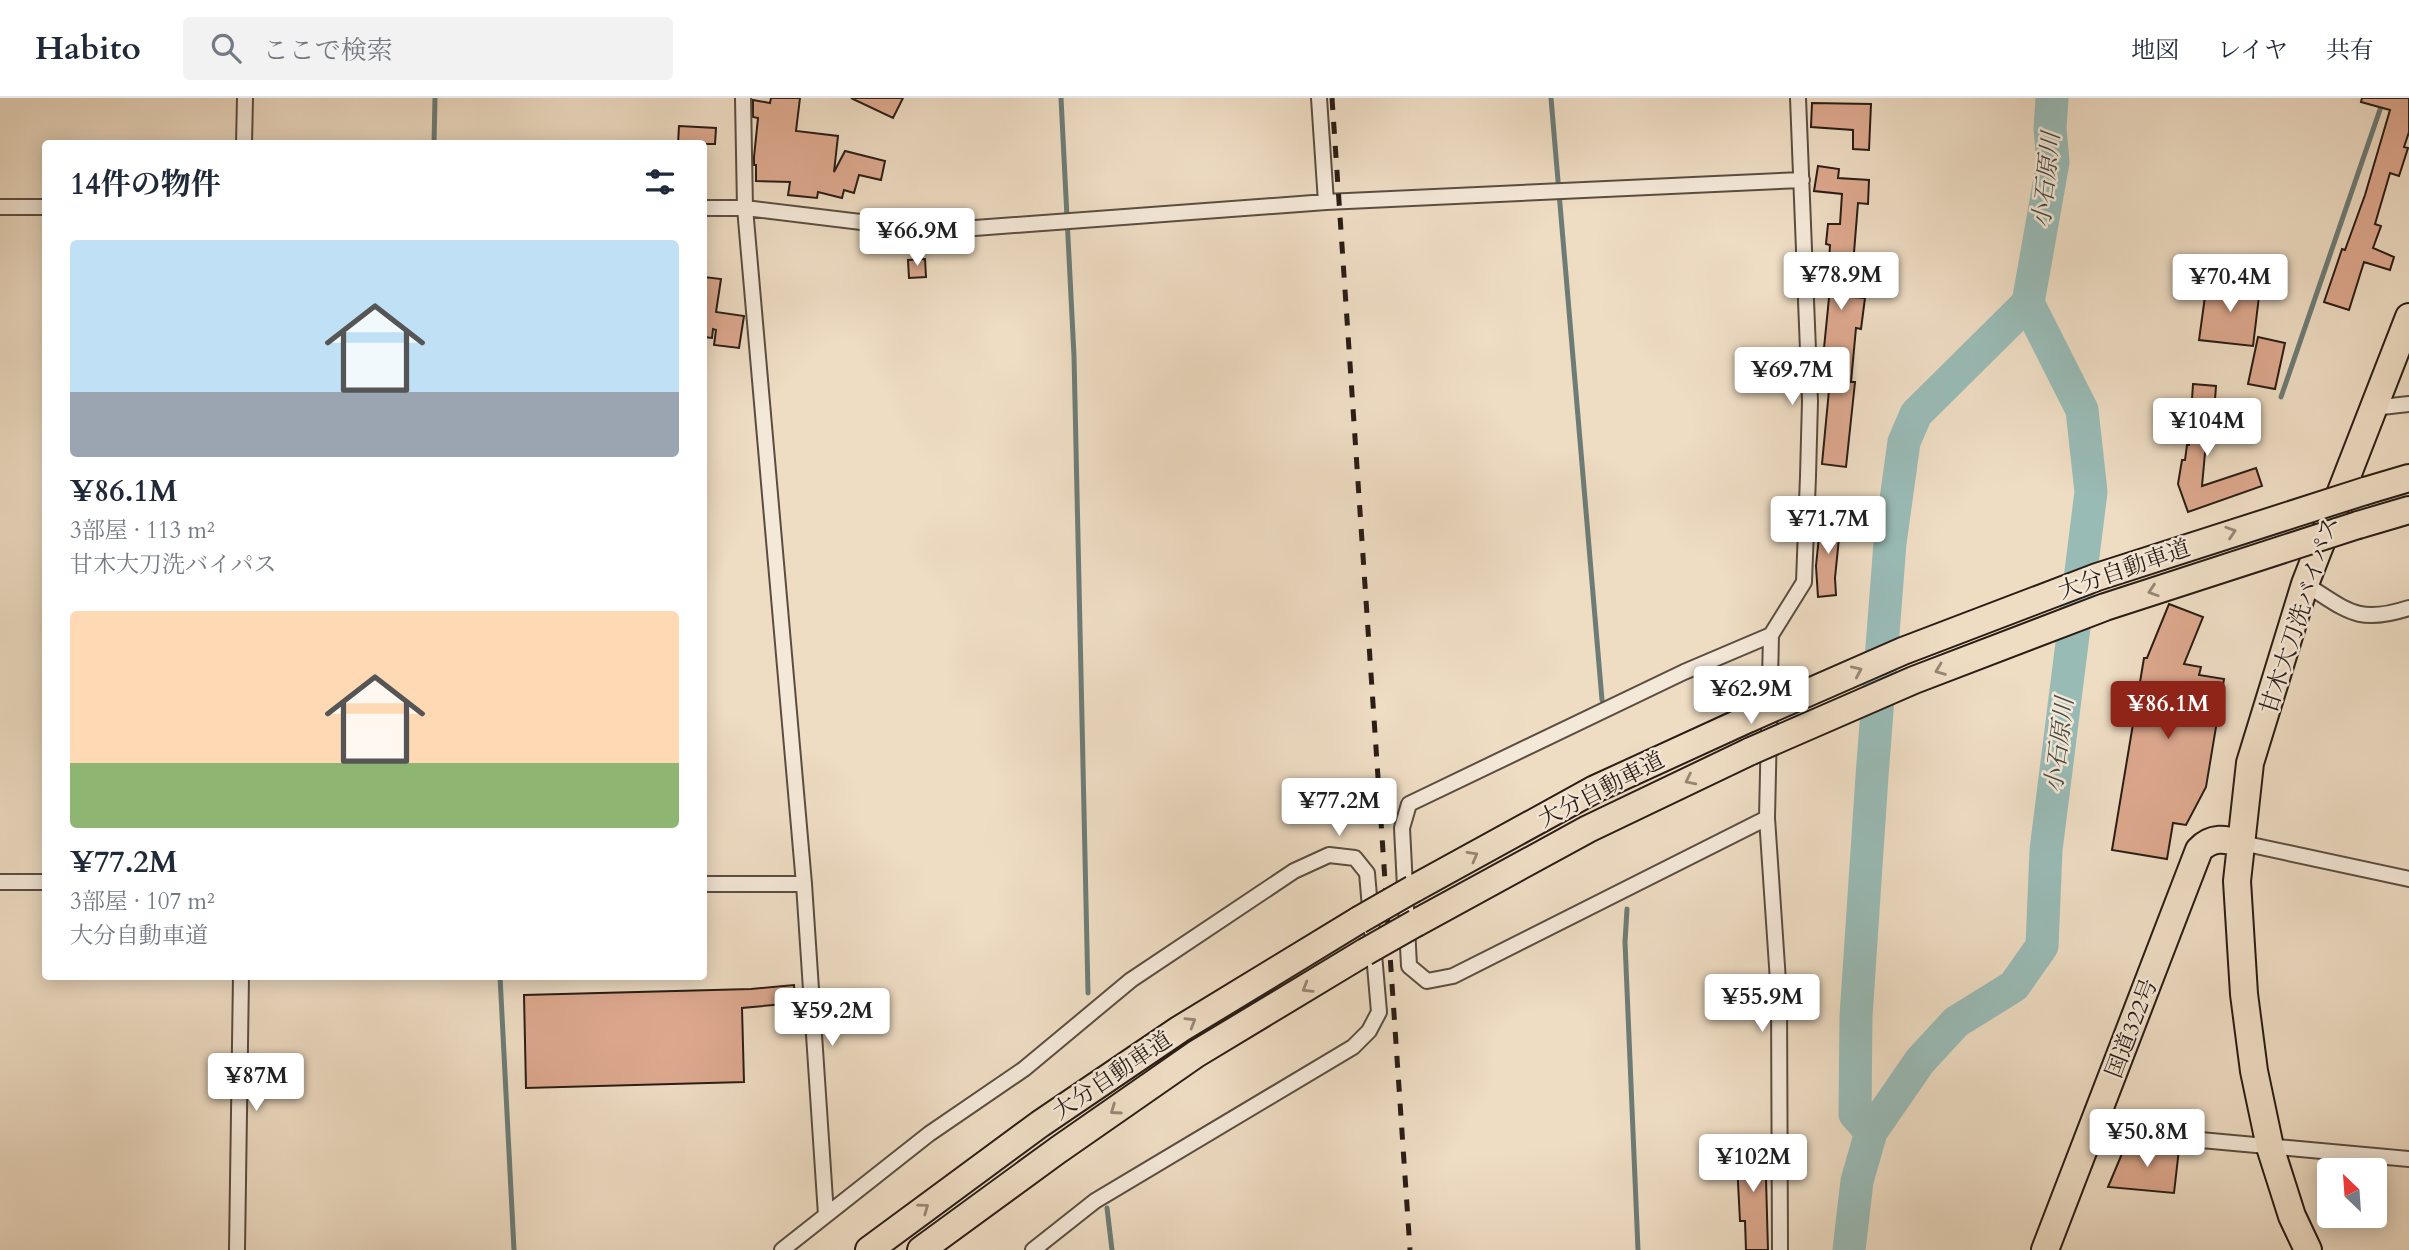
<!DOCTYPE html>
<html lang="ja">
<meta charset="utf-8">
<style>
body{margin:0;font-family:Cardo,"Noto Serif JP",serif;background:#f2f2f3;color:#1f2937;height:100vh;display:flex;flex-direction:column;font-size:26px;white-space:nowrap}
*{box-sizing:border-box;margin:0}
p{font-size:23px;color:#747a83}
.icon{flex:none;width:38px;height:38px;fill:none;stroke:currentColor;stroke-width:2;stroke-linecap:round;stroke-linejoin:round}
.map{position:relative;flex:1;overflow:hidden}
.details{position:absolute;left:42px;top:42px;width:665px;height:840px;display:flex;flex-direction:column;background:#fff;border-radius:7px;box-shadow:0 4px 18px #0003}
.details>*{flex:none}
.needle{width:46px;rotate:335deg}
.tools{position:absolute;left:2317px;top:1060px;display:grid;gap:14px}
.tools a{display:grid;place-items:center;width:70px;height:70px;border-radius:7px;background:#fff;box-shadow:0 4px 18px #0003;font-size:35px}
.price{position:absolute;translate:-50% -60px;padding:0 16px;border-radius:7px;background:#fff;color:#222;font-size:23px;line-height:46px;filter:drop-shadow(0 2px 4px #0008)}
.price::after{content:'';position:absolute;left:50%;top:42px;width:21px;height:16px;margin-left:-10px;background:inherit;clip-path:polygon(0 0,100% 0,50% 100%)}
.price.on{background:#8f2418;color:#fff}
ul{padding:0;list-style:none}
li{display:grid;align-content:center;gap:14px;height:371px;padding:0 28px}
li span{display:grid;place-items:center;height:217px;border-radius:7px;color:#555}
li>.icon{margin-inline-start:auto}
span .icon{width:126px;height:126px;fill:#fffc;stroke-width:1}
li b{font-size:30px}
h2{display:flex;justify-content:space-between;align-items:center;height:84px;padding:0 28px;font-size:30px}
header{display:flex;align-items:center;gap:42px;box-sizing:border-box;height:98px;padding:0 35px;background:#fff;border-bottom:2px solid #e0e1e3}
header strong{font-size:33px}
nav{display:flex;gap:38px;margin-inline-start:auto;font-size:24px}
.search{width:490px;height:63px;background:#f2f2f3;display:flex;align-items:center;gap:18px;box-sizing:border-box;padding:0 24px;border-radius:7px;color:#747a83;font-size:26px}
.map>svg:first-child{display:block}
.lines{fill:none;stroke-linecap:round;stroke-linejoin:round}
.stream{stroke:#6d7c76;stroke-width:5}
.river{stroke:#99bbb6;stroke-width:33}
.building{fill:#dda88e;stroke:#2a1d16;stroke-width:2}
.street-casing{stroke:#5b4d41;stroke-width:18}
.highway-casing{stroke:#2a1d16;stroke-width:30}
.street{stroke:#f4e8d8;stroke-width:14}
.highway{stroke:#eedcc3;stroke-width:26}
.rail{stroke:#2a1d16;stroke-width:5;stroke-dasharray:12 12;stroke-linecap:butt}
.highway-bridge-casing{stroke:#2a1d16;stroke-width:30;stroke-linecap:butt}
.highway-bridge{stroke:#eedcc3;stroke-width:26}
.oneway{stroke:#968675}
.labels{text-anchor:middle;stroke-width:5;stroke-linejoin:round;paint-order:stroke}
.street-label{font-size:23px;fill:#2a1d16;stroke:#f4e8d8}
.water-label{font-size:24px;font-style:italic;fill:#4b4c46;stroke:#f4e8d8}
</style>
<header>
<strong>Habito</strong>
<div class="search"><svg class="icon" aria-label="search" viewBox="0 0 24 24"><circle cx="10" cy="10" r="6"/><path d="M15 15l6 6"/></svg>ここで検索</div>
<nav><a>地図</a><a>レイヤ</a><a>共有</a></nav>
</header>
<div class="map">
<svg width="2409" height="1152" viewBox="0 0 2409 1152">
<rect width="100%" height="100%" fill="#eedcc3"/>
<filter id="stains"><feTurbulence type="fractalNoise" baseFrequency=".00286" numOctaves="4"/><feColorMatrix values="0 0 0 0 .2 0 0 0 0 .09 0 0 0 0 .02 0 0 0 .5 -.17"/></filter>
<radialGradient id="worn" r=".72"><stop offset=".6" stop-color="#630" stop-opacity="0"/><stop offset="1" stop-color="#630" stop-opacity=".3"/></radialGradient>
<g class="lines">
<path class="stream" d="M 1061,0 L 1074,258 L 1088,895
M 1551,0 L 1602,602
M 434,46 L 435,0
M 2281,299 L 2384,0
M 1627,811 L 1625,844 L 1638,1152
M 500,878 L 514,1152
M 1107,1110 L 1112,1152"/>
<path class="river" d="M 1871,1034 L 1855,1016 L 1856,918 L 1872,678 L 1890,445 L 1904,344 L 1916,316 L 2028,205 L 2053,64 L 2050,30 L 2052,0
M 1849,1152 L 1857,1083 L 1871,1034 L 1920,963 L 1956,924 L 2014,888 L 2042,848 L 2046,752 L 2091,394 L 2082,312 L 2028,205"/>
</g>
<path class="building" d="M 771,0 L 800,0 L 796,33 L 838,38 L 834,74 L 845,53 L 885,63 L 881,82 L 859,77 L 854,95 L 844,92 L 842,100 L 818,94 L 817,100 L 788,97 L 790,84 L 756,83 L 756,67 L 754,67 L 754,59 L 758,20 L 753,19 L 753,2 L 770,5 Z
M 851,0 L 903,0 L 893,20 Z
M 2362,0 L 2409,0 L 2409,34 L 2404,49 L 2408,50 L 2399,78 L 2390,75 L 2375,126 L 2381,128 L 2373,150 L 2394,159 L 2390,172 L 2364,164 L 2349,212 L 2324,204 L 2337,166 L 2342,151 L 2345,152 L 2365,97 L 2390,12 L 2361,4 Z
M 1812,5 L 1871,6 L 1869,52 L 1853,51 L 1853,32 L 1811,29 Z
M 679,28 L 716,30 L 715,46 L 678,46 Z
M 1818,68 L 1839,71 L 1838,80 L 1869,82 L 1868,106 L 1858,105 L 1853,167 L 1855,167 L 1852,199 L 1865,200 L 1861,231 L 1856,230 L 1851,284 L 1855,284 L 1846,369 L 1822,366 L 1831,271 L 1822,270 L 1831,180 L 1828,180 L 1830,147 L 1826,146 L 1828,126 L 1840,126 L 1842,96 L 1814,93 Z
M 925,161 L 926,179 L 909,180 L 908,162 Z
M 704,179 L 721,181 L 716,214 L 744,218 L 739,250 L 714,247 L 716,232 L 713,231 L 712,240 L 704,239 Z
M 2207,184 L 2260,190 L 2253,248 L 2199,242 Z
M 2258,239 L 2285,245 L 2275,291 L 2248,286 Z
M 2193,286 L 2216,288 L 2212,344 L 2206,344 L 2202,388 L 2256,370 L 2262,388 L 2188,414 L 2178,386 L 2182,362 L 2185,362 L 2187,347 L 2189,347 Z
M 1821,418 L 1841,420 L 1835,480 L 1836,497 L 1818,499 L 1816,468 Z
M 2169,506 L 2203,519 L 2184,566 L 2201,569 L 2199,577 L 2224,581 L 2206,689 L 2186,727 L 2173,725 L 2167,761 L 2112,752 L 2144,560 L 2147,560 Z
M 794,887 L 795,905 L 742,910 L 744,984 L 526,990 L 524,897 L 751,891 Z
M 1765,1045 L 1768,1152 L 1746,1152 L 1745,1123 L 1740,1123 L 1736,1046 Z
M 2126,1046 L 2179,1051 L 2174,1095 L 2108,1089 Z"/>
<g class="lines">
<defs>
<path id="street" d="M 743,0 L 745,110 L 804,786 L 826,1117
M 1319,0 L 1326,104
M 244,46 L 245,0
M 0,109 L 46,109
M 704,110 L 745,110 L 935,133 L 1326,104 L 1802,82
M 2373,310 L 2409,306
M 2305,486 C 2347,512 2357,527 2409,510
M 1767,720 L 1453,878 L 1427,883 L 1409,868 L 1402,730 L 1409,706 L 1684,574 L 1771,537
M 2242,745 L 2409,781
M 0,784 L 46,784
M 704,786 L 804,786
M 2092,1032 L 2409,1061
M 237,1152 L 241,878
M 782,1152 L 929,1036 L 1024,971 L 1131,882 L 1294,773 L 1329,757 L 1355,760 L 1367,775 L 1379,914 L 1369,933 L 1353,949 L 1095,1103 L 1033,1152
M 1780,1152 L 1779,898 L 1767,720 L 1771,537 L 1804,484 L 1808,378 L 1810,303 L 1798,0"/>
<path id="highway" d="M 2365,393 L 2409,380
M 2358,427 L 2409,412
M 1413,791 L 1595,691 L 1750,620
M 1416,825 L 1588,731 L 1751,653
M 869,1152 L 1040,1026 L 1180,931 L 1359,822
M 921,1152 L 1058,1052 L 1196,956 L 1365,854
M 2045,1152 L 2199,752 C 2212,738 2225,741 2242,745
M 2308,1152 L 2292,1118 L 2270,1049 L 2254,973 L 2244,896 L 2237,783 L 2250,665 L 2305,486 L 2409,219"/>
</defs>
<use href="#street" class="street-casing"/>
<use href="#highway" class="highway-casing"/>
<use href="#street" class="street"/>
<use href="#highway" class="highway"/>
<path class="rail" d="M 1332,0 L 1410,1152"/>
<defs>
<path id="highway-bridge" d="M 1750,620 L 1903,553 L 2097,479 L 2365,393
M 1751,653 L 1914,582 L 2105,509 L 2358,427
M 1359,822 L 1413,791
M 1365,854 L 1416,825"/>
</defs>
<use href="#highway-bridge" class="highway-bridge-casing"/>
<use href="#highway-bridge" class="highway-bridge"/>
</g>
<defs><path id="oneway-chevron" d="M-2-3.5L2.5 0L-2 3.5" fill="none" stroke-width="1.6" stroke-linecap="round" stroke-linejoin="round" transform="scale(1.75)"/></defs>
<g class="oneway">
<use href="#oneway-chevron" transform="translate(2231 434) rotate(-18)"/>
<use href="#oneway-chevron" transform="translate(2153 493) rotate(162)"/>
<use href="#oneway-chevron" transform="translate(1940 572) rotate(159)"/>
<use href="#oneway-chevron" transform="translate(1857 573) rotate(-24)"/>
<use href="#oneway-chevron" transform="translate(1690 682) rotate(154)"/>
<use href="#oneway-chevron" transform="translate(1473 758) rotate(-29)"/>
<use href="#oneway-chevron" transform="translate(1307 890) rotate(149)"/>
<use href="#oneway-chevron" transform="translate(1191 924) rotate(-31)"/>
<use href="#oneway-chevron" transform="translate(1115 1012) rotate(145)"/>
<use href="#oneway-chevron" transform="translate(924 1110) rotate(-36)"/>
</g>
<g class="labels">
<g class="street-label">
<text transform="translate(2124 471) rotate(-19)" y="8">大分自動車道</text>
<text transform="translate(2299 517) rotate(-72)" y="8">甘木大刀洗バイパス</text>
<text transform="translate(1601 691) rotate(-27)" y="8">大分自動車道</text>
<text transform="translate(2131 930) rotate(-69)" y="8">国道322号</text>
<text transform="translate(1112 977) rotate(-34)" y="8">大分自動車道</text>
</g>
<g class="water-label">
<text transform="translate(2046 82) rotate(-84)" y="8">小石原川</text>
<text transform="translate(2059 647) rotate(-83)" y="8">小石原川</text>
</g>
</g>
<rect width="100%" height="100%" filter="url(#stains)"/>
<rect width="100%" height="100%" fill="url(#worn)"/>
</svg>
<div class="tools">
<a><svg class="needle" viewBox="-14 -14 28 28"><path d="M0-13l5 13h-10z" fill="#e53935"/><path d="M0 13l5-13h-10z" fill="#747a83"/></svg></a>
</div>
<b class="price" style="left:917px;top:170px">¥66.9M</b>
<b class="price" style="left:1841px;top:214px">¥78.9M</b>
<b class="price" style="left:2230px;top:216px">¥70.4M</b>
<b class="price" style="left:1792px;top:309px">¥69.7M</b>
<b class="price" style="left:2207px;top:360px">¥104M</b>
<b class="price" style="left:1828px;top:458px">¥71.7M</b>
<b class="price" style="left:1751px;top:628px">¥62.9M</b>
<b class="price on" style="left:2168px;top:643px">¥86.1M</b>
<b class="price" style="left:1339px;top:740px">¥77.2M</b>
<b class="price" style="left:1762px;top:936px">¥55.9M</b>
<b class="price" style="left:832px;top:950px">¥59.2M</b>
<b class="price" style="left:256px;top:1015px">¥87M</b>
<b class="price" style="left:2147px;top:1071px">¥50.8M</b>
<b class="price" style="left:1753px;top:1096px">¥102M</b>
<section class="details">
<h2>14件の物件<svg class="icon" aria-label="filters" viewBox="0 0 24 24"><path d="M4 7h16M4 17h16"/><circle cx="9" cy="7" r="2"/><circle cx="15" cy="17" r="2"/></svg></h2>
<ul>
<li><span style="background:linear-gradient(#bfe0f5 70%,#9aa5b1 0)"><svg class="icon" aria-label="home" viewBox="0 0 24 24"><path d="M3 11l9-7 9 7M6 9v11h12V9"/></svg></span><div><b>¥86.1M</b><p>3部屋 · 113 m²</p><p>甘木大刀洗バイパス</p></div></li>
<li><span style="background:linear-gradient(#ffd9b3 70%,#8fb573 0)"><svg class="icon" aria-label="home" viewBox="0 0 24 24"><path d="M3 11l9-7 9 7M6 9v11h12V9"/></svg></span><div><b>¥77.2M</b><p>3部屋 · 107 m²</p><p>大分自動車道</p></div></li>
</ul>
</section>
</div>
